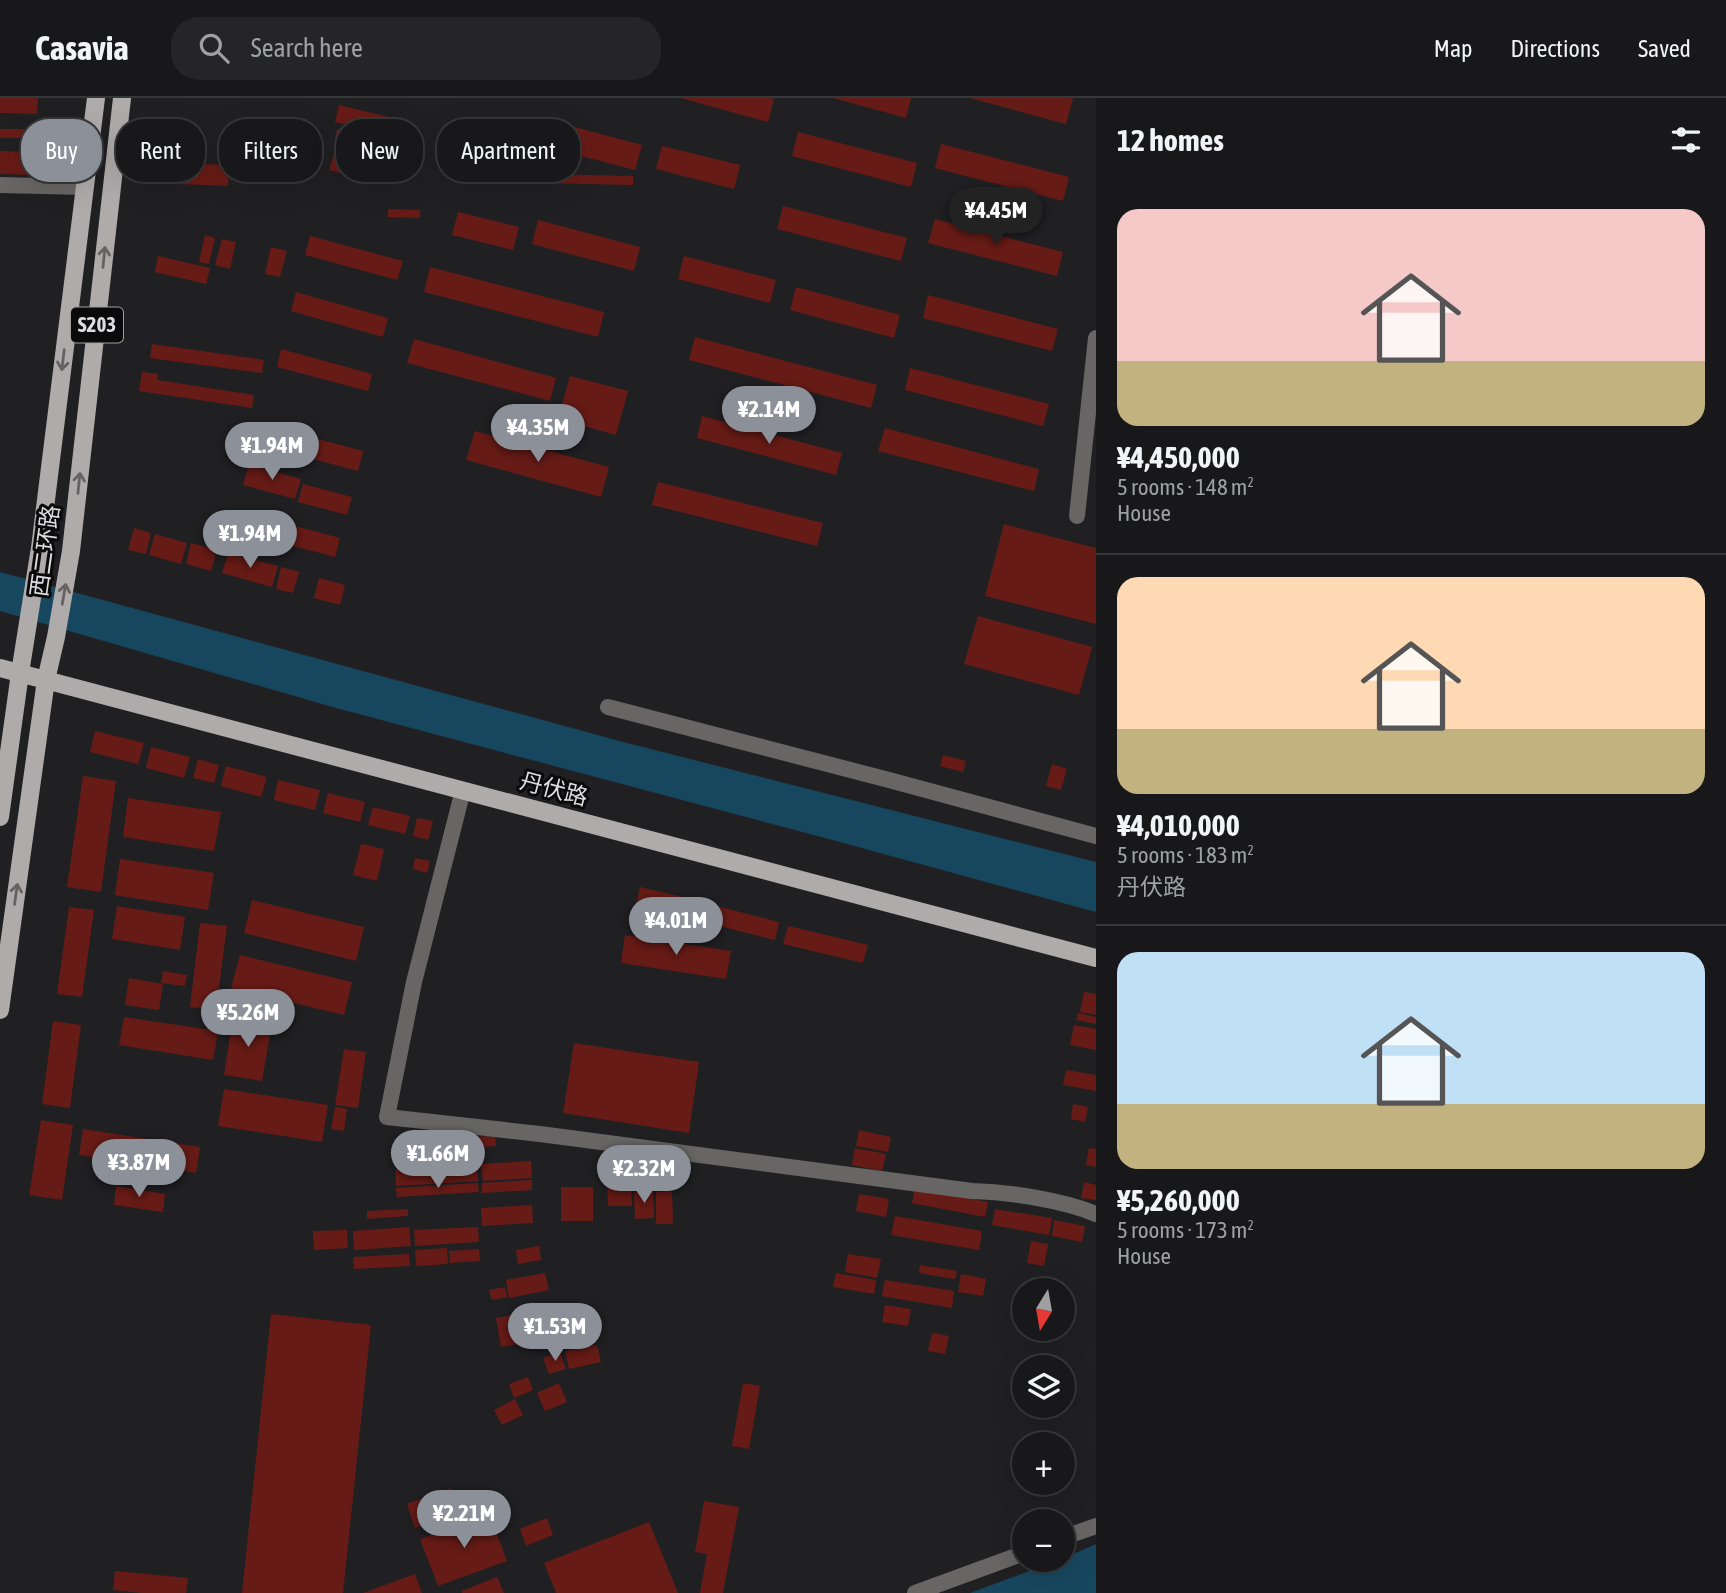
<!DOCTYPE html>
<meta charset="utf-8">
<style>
body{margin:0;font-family:"Asap Condensed","Noto Sans SC",sans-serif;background:#252527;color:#f1f3f6;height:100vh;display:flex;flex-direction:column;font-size:26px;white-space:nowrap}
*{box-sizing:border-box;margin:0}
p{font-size:23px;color:#9fa0a2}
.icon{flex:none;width:38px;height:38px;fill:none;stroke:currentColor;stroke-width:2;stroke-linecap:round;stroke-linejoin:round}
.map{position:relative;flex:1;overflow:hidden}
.side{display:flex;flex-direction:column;background:#18181a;width:630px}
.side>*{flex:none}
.hud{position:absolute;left:21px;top:21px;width:665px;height:63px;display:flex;gap:14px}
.needle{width:46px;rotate:191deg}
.buttons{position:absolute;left:1012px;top:1180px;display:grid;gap:14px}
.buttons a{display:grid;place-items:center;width:63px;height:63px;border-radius:50%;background:#18181a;box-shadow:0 7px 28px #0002,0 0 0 2px #363739;font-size:35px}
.price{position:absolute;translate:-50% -60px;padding:0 16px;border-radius:24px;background:#8c9099;color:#fff;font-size:23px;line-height:46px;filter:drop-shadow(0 2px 4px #0008)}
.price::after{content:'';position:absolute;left:50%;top:42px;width:21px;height:16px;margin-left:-10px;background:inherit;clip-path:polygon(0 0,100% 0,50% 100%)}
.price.on{background:#222;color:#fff}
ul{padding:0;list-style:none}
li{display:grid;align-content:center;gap:14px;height:371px;padding:0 21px}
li+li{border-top:2px solid #363739}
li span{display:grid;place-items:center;height:217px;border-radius:21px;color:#555}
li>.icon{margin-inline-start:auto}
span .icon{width:126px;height:126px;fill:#fffc;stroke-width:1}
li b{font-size:30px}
h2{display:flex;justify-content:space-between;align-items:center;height:84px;padding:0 21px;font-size:30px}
.chip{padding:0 24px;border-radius:28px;background:#18181a;box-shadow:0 7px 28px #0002,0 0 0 2px #363739;font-size:24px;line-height:63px}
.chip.on{background:#8c9099;color:#fff}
header{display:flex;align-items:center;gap:42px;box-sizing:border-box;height:98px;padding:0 35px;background:#18181a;border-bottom:2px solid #363739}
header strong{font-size:33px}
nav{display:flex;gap:38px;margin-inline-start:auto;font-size:24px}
.search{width:490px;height:63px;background:#252527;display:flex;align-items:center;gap:18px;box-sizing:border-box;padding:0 24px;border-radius:28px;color:#9fa0a2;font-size:26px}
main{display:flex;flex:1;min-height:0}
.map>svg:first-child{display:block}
.water{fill:#17475f}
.building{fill:#671b16}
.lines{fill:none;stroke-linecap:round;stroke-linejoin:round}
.minor{stroke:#676665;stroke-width:16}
.major{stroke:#afabaa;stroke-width:18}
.oneway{stroke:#656362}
.labels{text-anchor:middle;stroke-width:6;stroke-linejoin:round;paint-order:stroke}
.shield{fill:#0a0a0b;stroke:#9e9e9f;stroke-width:2}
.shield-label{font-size:21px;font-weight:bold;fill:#dddddf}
.street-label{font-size:23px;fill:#dddddf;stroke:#0a0a0b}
</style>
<header>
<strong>Casavia</strong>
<div class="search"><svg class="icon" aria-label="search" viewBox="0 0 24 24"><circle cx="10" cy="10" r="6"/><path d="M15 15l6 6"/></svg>Search here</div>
<nav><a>Map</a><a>Directions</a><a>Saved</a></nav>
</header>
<main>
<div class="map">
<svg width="1096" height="1495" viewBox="0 0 1096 1495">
<rect width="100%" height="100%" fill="#202023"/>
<path class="water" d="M 0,474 L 623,644 L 1096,764 L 1096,814 L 829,741 L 336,610 L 0,513 Z
M 1096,1446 L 1096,1495 L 970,1495 L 1062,1461 Z"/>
<path class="building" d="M 0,0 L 38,0 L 37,16 L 0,15 Z
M 681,0 L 770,0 L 774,1 L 768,24 Z
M 833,0 L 911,0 L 906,20 Z
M 970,0 L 1070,0 L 1073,1 L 1066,26 Z
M 339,7 L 401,22 L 397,40 L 335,24 Z
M 556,24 L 642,47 L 635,72 L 550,50 Z
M 0,31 L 36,31 L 36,40 L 0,40 Z
M 337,31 L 394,42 L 392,52 L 335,41 Z
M 798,34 L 917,65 L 911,89 L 792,58 Z
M 941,46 L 1069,79 L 1063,103 L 935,70 Z
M 662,48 L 740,67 L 734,91 L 656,71 Z
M 0,53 L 34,54 L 33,77 L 0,76 Z
M 334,56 L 381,68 L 377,84 L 329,72 Z
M 179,65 L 229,67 L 228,88 L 179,86 Z
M 542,76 L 633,78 L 633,87 L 541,85 Z
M 783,108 L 907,140 L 901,163 L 777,131 Z
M 388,111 L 420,112 L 420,120 L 388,119 Z
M 458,114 L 519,129 L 513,152 L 452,137 Z
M 935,121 L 1063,154 L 1057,178 L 928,145 Z
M 538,122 L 640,149 L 634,173 L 532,146 Z
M 205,137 L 215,140 L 209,166 L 199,164 Z
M 310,138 L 403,163 L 397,182 L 305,157 Z
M 222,141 L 236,144 L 230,171 L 215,167 Z
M 271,149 L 287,153 L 280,179 L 265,176 Z
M 158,158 L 210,170 L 206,186 L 155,174 Z
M 684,158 L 776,182 L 770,205 L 678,181 Z
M 430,169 L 604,214 L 598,239 L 424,194 Z
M 796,189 L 900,217 L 894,240 L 790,212 Z
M 296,194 L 388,220 L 383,239 L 291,213 Z
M 928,197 L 1058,231 L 1052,253 L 923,220 Z
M 695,239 L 877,287 L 871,310 L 689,262 Z
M 414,241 L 556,280 L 550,303 L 407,265 Z
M 152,246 L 264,262 L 262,275 L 150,260 Z
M 281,251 L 372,276 L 368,293 L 277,269 Z
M 910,270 L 1049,306 L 1043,328 L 905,292 Z
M 142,274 L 158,276 L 157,282 L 254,297 L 252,310 L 139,293 Z
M 570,278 L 628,293 L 616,337 L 558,321 Z
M 702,318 L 842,355 L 836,377 L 697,340 Z
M 261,324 L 311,338 L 306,358 L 256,344 Z
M 885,330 L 1039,371 L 1034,393 L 878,353 Z
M 475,333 L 609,369 L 601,399 L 466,362 Z
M 314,340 L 363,353 L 358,373 L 309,360 Z
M 249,367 L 301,381 L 295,401 L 243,387 Z
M 658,384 L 823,425 L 817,448 L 652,407 Z
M 303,386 L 352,399 L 347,417 L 298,404 Z
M 238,413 L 288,426 L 283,444 L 233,431 Z
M 1004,426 L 1096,450 L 1096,526 L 985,498 Z
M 291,427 L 340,440 L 335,459 L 286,446 Z
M 134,430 L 151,435 L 146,456 L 128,452 Z
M 155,436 L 187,445 L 181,466 L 149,457 Z
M 191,445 L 217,452 L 211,473 L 186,466 Z
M 228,455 L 278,468 L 272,489 L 222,475 Z
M 281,469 L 299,474 L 293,495 L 276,491 Z
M 319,480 L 345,487 L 340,507 L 314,500 Z
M 978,518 L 1092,549 L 1079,597 L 964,566 Z
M 95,633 L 144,645 L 138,666 L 90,654 Z
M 151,649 L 190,659 L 184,680 L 146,670 Z
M 943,657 L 966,663 L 963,674 L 940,668 Z
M 198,661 L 219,667 L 214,685 L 193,680 Z
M 1052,666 L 1067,671 L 1061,692 L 1046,688 Z
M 226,668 L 267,679 L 261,699 L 221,688 Z
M 83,678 L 116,683 L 101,794 L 67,789 Z
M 278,682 L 320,692 L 315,712 L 274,702 Z
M 328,695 L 365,704 L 360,724 L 323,715 Z
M 128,700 L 221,714 L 214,753 L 123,739 Z
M 373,709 L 410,718 L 405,736 L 368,727 Z
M 417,720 L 433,723 L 428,742 L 413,738 Z
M 361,746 L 384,751 L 377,783 L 353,777 Z
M 415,760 L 430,763 L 427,775 L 413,771 Z
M 120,761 L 214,775 L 208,812 L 115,797 Z
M 640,789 L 705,804 L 701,823 L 636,807 Z
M 252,802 L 364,829 L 356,863 L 244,835 Z
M 713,807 L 779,824 L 775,842 L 708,825 Z
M 117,808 L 185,819 L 180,852 L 112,841 Z
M 69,809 L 94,812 L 82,899 L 57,896 Z
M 200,825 L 227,828 L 216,912 L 190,909 Z
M 788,828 L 868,847 L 863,865 L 783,846 Z
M 625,837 L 731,853 L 726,881 L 621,865 Z
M 240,857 L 352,884 L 344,917 L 231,890 Z
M 163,873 L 187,877 L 185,888 L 161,885 Z
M 129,880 L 163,886 L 159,912 L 125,907 Z
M 1084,894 L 1096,896 L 1096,917 L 1080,914 Z
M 1078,915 L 1096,919 L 1096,926 L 1076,922 Z
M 124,919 L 218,933 L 213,962 L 119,947 Z
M 233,919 L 272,925 L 262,983 L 224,977 Z
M 53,923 L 81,927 L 70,1010 L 42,1006 Z
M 1074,927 L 1096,931 L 1096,952 L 1070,947 Z
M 574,945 L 699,964 L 689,1035 L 563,1015 Z
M 344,951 L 366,954 L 358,1010 L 335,1007 Z
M 1066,972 L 1096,977 L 1096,993 L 1063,987 Z
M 224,991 L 328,1007 L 322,1044 L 218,1028 Z
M 1073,1006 L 1088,1009 L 1085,1024 L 1071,1021 Z
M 335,1009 L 347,1011 L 344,1033 L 331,1031 Z
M 41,1022 L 73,1027 L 62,1102 L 29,1097 Z
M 83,1031 L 200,1049 L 196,1075 L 79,1057 Z
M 859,1032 L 891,1039 L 888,1054 L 856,1048 Z
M 458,1036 L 459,1047 L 410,1050 L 410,1039 Z
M 495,1038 L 496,1048 L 470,1050 L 469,1039 Z
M 396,1044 L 406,1044 L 407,1061 L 396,1062 Z
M 855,1050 L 886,1056 L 882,1073 L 852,1067 Z
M 1089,1050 L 1096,1051 L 1096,1069 L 1086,1067 Z
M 620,1053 L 621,1069 L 607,1069 L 607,1054 Z
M 531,1063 L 532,1080 L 483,1083 L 481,1066 Z
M 477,1066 L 478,1083 L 396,1088 L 395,1071 Z
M 532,1082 L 532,1092 L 482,1095 L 482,1085 Z
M 607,1084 L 631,1084 L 632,1108 L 608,1108 Z
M 1084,1084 L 1096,1087 L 1096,1102 L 1081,1100 Z
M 478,1085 L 479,1094 L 397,1099 L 396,1090 Z
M 116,1088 L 165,1096 L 163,1114 L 114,1107 Z
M 561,1089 L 593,1089 L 593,1123 L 561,1123 Z
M 915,1090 L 988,1104 L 985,1119 L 912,1105 Z
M 672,1093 L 673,1126 L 656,1126 L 656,1094 Z
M 634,1094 L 653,1094 L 654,1120 L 635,1121 Z
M 859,1096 L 889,1101 L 886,1119 L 856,1113 Z
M 532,1107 L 533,1125 L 482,1128 L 481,1110 Z
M 408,1111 L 408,1118 L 367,1121 L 367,1113 Z
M 995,1111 L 1052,1120 L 1049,1137 L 992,1127 Z
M 895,1118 L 982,1133 L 979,1152 L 891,1137 Z
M 1054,1122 L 1085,1128 L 1082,1144 L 1052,1138 Z
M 409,1129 L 411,1148 L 354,1152 L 353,1133 Z
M 478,1129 L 479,1144 L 415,1148 L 414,1132 Z
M 347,1132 L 348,1150 L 314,1152 L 313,1133 Z
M 1031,1143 L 1048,1146 L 1044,1168 L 1027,1165 Z
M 539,1148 L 541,1162 L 518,1166 L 516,1152 Z
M 447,1150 L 448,1166 L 416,1168 L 415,1152 Z
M 479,1151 L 480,1163 L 450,1165 L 449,1153 Z
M 409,1156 L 410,1168 L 354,1171 L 353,1159 Z
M 848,1156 L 881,1161 L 877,1180 L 845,1174 Z
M 920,1167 L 957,1173 L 955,1181 L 919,1175 Z
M 545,1175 L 549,1192 L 509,1200 L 506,1182 Z
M 836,1175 L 876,1182 L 874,1196 L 833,1189 Z
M 961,1176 L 986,1181 L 983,1198 L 958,1194 Z
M 885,1182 L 954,1193 L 952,1210 L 882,1198 Z
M 505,1189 L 507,1199 L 492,1202 L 489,1192 Z
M 885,1207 L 911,1211 L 908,1228 L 882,1224 Z
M 560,1208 L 565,1237 L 501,1249 L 496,1220 Z
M 271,1216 L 371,1227 L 343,1495 L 242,1495 Z
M 932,1235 L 949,1238 L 945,1256 L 928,1253 Z
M 597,1247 L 601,1264 L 569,1271 L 565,1253 Z
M 560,1254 L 566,1271 L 549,1276 L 543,1260 Z
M 528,1279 L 533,1292 L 514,1300 L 509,1286 Z
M 559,1285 L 567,1304 L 545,1313 L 537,1295 Z
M 743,1285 L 760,1288 L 749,1351 L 732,1348 Z
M 515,1301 L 523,1317 L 502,1327 L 494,1312 Z
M 450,1390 L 459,1413 L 415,1430 L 407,1406 Z
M 704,1403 L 739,1409 L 723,1495 L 700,1495 L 707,1456 L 695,1454 Z
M 489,1415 L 507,1463 L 438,1488 L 420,1441 Z
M 547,1420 L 553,1437 L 526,1448 L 520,1431 Z
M 649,1424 L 678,1495 L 556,1495 L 544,1465 Z
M 115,1473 L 188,1480 L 186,1495 L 141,1495 L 113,1492 Z
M 415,1476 L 422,1495 L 363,1495 Z
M 497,1479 L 504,1495 L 462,1495 L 462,1493 Z"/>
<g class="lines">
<path class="minor" d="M 0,87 L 84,89
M 1077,418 L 1096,240
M 608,609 L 889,682 L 1096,738
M 463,692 L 414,884 L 387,1019 L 540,1036 L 972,1093 C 1009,1094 1062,1102 1096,1116
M 1062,1440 L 1096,1428
M 915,1495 L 1024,1455"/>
<path class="major" d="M 0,570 L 1096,860
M 0,719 L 20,575 L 40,450 L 96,0
M 0,912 L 46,582 L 56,539 L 71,453 L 122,0"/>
</g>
<defs><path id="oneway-shaft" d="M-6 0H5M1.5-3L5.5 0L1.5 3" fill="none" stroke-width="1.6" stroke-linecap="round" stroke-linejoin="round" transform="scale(1.75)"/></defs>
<g class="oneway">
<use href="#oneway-shaft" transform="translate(104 159) rotate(-84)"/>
<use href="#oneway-shaft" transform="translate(63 262) rotate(97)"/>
<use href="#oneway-shaft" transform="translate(79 385) rotate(-84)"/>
<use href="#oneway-shaft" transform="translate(64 496) rotate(-80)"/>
<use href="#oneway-shaft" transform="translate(16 796) rotate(-82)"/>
</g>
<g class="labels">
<rect class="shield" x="71" y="209.5" width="52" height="35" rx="5"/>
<g class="shield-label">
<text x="97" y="234">S203</text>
</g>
<g class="street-label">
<text transform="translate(45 453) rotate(-82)" y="8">西二环路</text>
<text transform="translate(554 691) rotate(15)" y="8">丹伏路</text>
</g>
</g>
</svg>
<div class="buttons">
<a><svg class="needle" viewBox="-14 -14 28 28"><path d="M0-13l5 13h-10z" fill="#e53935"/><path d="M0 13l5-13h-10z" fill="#9fa0a2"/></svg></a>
<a><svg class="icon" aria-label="layers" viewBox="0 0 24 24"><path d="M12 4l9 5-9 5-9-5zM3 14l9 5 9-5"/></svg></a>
<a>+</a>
<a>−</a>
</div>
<b class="price on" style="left:996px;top:149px">¥4.45M</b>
<b class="price" style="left:769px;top:348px">¥2.14M</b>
<b class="price" style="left:538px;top:366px">¥4.35M</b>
<b class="price" style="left:272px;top:384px">¥1.94M</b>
<b class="price" style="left:250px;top:472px">¥1.94M</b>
<b class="price" style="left:676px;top:859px">¥4.01M</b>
<b class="price" style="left:248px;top:951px">¥5.26M</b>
<b class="price" style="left:438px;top:1092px">¥1.66M</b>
<b class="price" style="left:139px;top:1101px">¥3.87M</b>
<b class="price" style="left:644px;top:1107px">¥2.32M</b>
<b class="price" style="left:555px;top:1265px">¥1.53M</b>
<b class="price" style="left:464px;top:1452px">¥2.21M</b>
<div class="hud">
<a class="chip on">Buy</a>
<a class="chip">Rent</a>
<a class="chip">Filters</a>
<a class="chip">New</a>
<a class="chip">Apartment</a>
</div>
</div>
<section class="side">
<h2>12 homes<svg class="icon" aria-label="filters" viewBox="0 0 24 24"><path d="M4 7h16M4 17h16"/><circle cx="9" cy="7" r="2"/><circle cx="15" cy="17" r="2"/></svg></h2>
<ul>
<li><span style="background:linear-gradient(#f6c9c9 70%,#c2b280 0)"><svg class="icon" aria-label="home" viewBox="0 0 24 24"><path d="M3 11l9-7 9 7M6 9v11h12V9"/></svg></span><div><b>¥4,450,000</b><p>5 rooms · 148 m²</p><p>House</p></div></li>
<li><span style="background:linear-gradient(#ffd9b3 70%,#c2b280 0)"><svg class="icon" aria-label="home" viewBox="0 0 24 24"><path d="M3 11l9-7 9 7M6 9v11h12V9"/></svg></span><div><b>¥4,010,000</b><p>5 rooms · 183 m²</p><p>丹伏路</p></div></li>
<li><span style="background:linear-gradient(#bfe0f5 70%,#c2b280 0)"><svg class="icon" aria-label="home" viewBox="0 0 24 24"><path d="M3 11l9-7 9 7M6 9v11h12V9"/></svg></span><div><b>¥5,260,000</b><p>5 rooms · 173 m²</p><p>House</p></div></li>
</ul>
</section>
</main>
